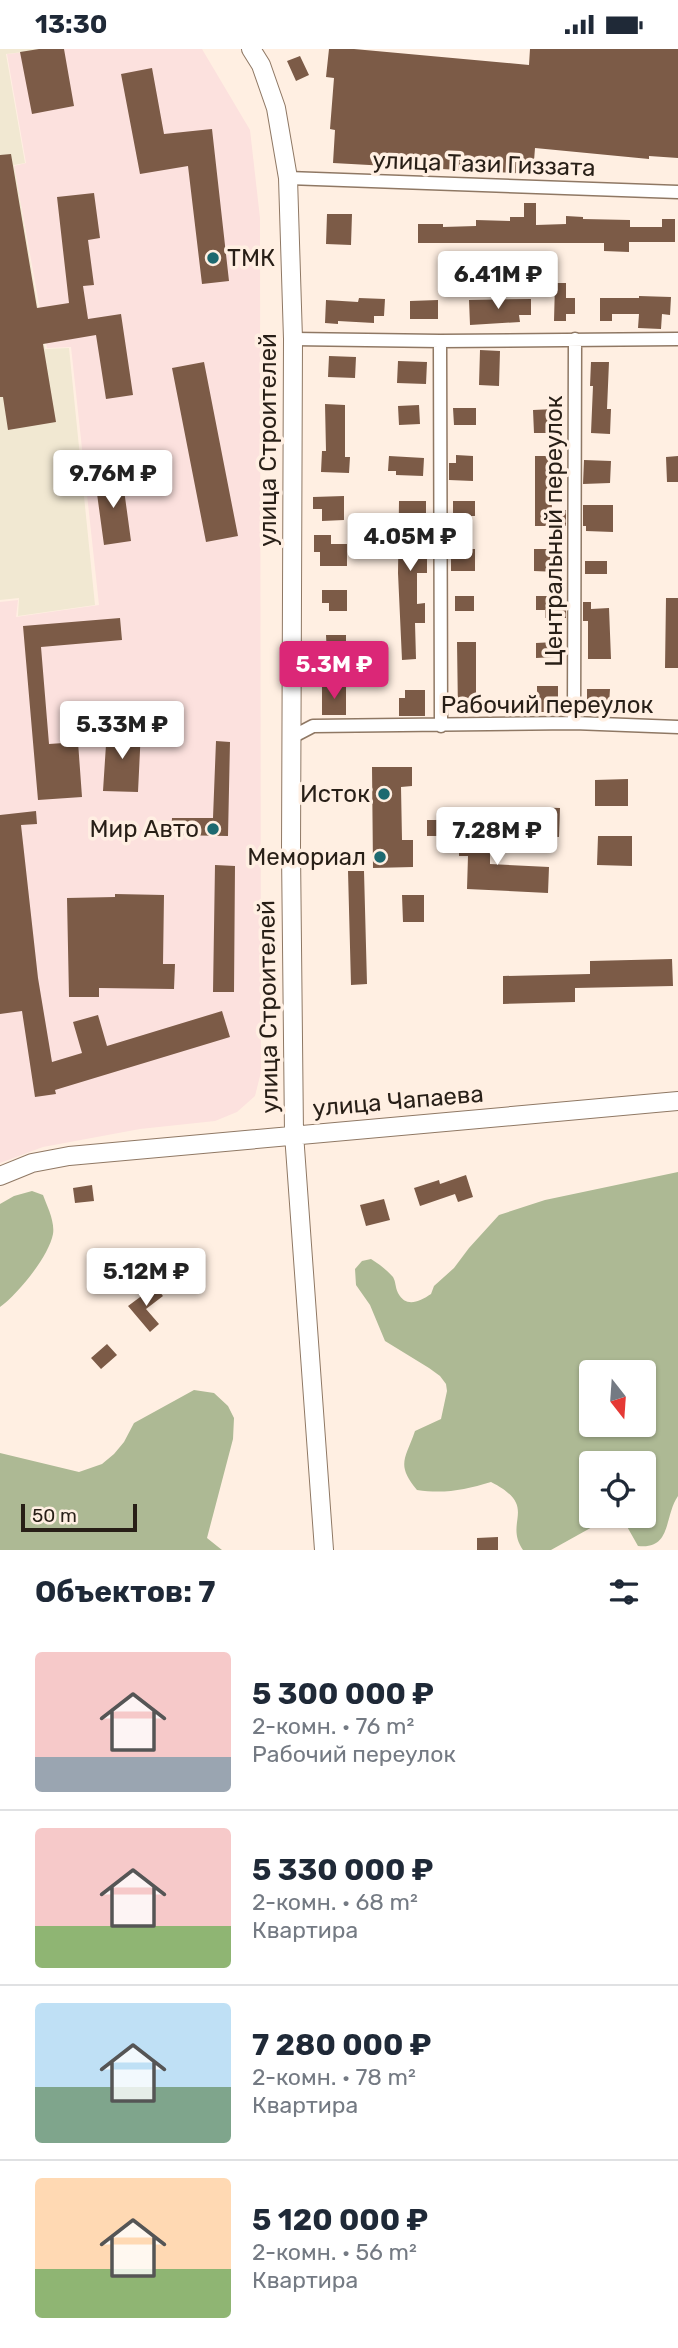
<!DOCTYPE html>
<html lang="ru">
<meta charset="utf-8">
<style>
body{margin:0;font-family:Rubik,sans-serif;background:#f6f6f7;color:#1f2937;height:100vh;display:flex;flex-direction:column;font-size:26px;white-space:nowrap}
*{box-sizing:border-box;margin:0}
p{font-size:23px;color:#747a83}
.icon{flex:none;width:38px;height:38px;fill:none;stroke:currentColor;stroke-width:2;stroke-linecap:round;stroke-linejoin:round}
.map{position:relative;height:1501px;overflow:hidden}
.side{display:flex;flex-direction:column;background:#fff;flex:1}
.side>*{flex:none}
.needle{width:46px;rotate:163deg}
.controls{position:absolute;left:579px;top:1311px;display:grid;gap:14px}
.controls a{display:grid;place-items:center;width:77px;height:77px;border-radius:7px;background:#fff;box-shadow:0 2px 5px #0004;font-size:35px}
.scale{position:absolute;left:21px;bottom:18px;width:116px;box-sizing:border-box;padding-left:7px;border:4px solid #281f17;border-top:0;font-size:19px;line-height:24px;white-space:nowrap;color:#281f17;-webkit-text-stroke:5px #ffefe2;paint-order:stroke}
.price{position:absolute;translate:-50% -60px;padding:0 16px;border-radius:7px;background:#fff;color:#222;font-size:23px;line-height:46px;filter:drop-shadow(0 2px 4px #0008)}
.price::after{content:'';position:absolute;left:50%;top:42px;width:21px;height:16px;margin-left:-10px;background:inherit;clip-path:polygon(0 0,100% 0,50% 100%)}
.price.active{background:#db2777;color:#fff}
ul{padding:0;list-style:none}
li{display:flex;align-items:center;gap:21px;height:175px;padding:0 35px}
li+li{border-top:2px solid #e0e1e3}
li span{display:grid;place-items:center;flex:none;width:196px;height:140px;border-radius:7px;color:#555}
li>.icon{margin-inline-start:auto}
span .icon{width:84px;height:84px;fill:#fffc;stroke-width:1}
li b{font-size:30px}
h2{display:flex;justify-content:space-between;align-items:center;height:84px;padding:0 35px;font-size:30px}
.status{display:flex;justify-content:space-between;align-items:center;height:49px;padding:0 35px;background:#fff;direction:ltr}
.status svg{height:19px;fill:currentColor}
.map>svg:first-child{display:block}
.commercial{fill:#fce1de}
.industrial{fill:#f1e8d2}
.forest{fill:#adb994;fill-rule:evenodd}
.building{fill:#7c5b47}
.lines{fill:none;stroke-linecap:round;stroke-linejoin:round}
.street-casing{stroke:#8f7864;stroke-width:15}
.secondary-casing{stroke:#8f7864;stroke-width:20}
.street{stroke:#fff;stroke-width:12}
.secondary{stroke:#fff;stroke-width:18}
.poi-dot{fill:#1d6970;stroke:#ffefe2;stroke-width:2.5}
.labels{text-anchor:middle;stroke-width:7;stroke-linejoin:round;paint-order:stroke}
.street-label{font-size:24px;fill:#281f17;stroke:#ffefe2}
.poi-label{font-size:24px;fill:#281f17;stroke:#ffefe2;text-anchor:end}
</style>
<div class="status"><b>13:30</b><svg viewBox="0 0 49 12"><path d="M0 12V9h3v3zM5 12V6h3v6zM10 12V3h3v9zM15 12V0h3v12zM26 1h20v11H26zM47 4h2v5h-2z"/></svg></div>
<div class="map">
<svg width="678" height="1501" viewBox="0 0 678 1501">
<rect width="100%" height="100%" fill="#ffefe2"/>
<path class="commercial" d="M 55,0 L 202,0 L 250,81 L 260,169 L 261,1023 L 255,1047 L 237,1063 L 215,1072 L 140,1080 L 43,1098 L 0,1114 L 0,553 L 18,551 L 16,568 L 99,556 L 71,298 L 47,299 L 14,117 L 26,114 L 7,5 Z"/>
<path class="industrial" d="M 0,0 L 49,0 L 6,5 L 25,114 L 14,116 L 45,300 L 69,299 L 95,556 L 18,567 L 19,549 L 0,551 Z"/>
<path class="forest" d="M 678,1123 L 678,1447 C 664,1467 672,1501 638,1497 L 625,1474 L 617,1467 L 644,1466 L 644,1414 L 592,1414 L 592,1466 L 612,1467 L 551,1501 L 523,1501 C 503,1472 540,1458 491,1433 C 465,1441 444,1445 417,1441 C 396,1415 405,1411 415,1382 L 441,1370 L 447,1342 L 446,1335 L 440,1327 L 429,1319 L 385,1292 L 370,1256 L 356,1236 L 355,1220 L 362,1212 L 371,1210 C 379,1215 387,1221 393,1228 C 396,1233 395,1238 398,1244 C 406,1259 419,1253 431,1245 L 434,1237 L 454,1219 L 469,1199 L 499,1166 L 545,1151 ZM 644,1323 L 644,1376 L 592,1376 L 592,1323 Z
M 32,1142 L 43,1146 C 47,1157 55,1172 53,1185 C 49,1207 18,1245 0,1258 L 0,1155 L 14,1147 Z
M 194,1341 L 214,1344 L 228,1357 L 234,1369 L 233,1390 L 207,1489 L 222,1501 L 0,1501 L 0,1404 L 79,1423 L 102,1415 L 114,1405 L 124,1393 L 134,1374 Z"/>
<path class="building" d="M 39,0 L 64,0 L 74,57 L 32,65 L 20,3 Z
M 329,0 L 354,0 L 529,16 L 530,0 L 678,0 L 678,109 L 649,107 L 649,110 L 535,99 L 533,125 L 333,114 L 335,81 L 330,80 L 334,29 L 326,28 Z
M 300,7 L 309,26 L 296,32 L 287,12 Z
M 152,19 L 164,85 L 212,80 L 229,232 L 202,235 L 188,117 L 140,125 L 121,25 Z
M 11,105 L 37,259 L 69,254 L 57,148 L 94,144 L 100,189 L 88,191 L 94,236 L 83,237 L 88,270 L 121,265 L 133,346 L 106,350 L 96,286 L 43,295 L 56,373 L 8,381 L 3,348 L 0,348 L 0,106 Z
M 524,154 L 536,154 L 536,176 L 566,175 L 566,167 L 583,168 L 583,170 L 630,171 L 630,178 L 662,178 L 662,170 L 675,170 L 675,193 L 629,193 L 629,203 L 604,202 L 604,194 L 418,194 L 418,175 L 443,175 L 443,178 L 476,177 L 476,171 L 510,172 L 510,168 L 524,168 Z
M 327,165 L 352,165 L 351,196 L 326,195 Z
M 555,234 L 566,234 L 566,249 L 575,249 L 575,265 L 566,265 L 566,272 L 554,272 Z
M 639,247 L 671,248 L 670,266 L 662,265 L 661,280 L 638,279 L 639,265 L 612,265 L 612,272 L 600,272 L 600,249 L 639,249 Z
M 359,249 L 385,250 L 384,267 L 374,267 L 374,274 L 338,272 L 338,275 L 325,274 L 326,251 L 358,253 Z
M 531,250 L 531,266 L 519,266 L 520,273 L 470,276 L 469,251 Z
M 438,251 L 438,270 L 410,270 L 410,252 Z
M 480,301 L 500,302 L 499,337 L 479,336 Z
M 329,307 L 356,308 L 355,329 L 328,328 Z
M 398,312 L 427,313 L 426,335 L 397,334 Z
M 204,313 L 238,487 L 206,493 L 172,319 Z
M 591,313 L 609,313 L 607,360 L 611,360 L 610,385 L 591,384 L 593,337 L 590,337 Z
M 325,355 L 345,356 L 345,408 L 350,408 L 349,424 L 321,423 L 322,402 L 326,402 Z
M 419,356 L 420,375 L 399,376 L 398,357 Z
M 453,359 L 476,359 L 476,376 L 454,376 Z
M 555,360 L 556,384 L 534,384 L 533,361 Z
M 456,406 L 473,407 L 473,432 L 449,431 L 449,414 L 456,414 Z
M 389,407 L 424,409 L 423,427 L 396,426 L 396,422 L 388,422 Z
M 535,407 L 552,407 L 552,415 L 558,415 L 558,431 L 551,431 L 552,461 L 566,461 L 566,477 L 535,477 Z
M 678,407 L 678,433 L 667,433 L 666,408 Z
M 584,411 L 611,412 L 610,434 L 583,435 Z
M 122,426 L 131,492 L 104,496 L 95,430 Z
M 344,447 L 344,471 L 322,472 L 322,460 L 313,460 L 313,448 Z
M 399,452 L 426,452 L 426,481 L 419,481 L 419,508 L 427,508 L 427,524 L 417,524 L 417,555 L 425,554 L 425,574 L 415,574 L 416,610 L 402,611 L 398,524 Z
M 453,452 L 475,452 L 475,467 L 453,467 Z
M 583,456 L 613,456 L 613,483 L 586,482 L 586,477 L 583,477 Z
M 314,486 L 331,486 L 331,495 L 347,495 L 347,517 L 320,517 L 320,503 L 314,503 Z
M 456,500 L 475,500 L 475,522 L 451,522 L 451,506 L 456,507 Z
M 534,500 L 552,500 L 552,509 L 558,509 L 558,523 L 534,522 Z
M 585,512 L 607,512 L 607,525 L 585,525 Z
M 322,541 L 347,541 L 347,562 L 329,562 L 329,554 L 322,554 Z
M 455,547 L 474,547 L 474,562 L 455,562 Z
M 536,547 L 562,547 L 562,554 L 566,554 L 566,569 L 545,569 L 545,561 L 536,561 Z
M 666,549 L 678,549 L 678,619 L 665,619 Z
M 583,553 L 591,553 L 591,560 L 609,559 L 611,610 L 588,610 L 588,572 L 583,572 Z
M 120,569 L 122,591 L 41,598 L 49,695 L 78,693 L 82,748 L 38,751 L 23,577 Z
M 326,586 L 346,586 L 346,607 L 327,608 Z
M 457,593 L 476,593 L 476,663 L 458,663 Z
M 555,593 L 556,608 L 536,609 L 536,594 Z
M 346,637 L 346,666 L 322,666 L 322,638 Z
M 537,637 L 558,637 L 558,663 L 537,663 Z
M 587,640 L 610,640 L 609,656 L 587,655 Z
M 405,641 L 425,641 L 425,667 L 399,667 L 399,649 L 405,649 Z
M 107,680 L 141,681 L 138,743 L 103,742 Z
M 216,692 L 230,693 L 228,787 L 171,786 L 172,769 L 213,769 Z
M 372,718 L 412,718 L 412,737 L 401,738 L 402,791 L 413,791 L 413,818 L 373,819 Z
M 628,730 L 628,757 L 595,757 L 595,731 Z
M 525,758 L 560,759 L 559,788 L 524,787 Z
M 442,759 L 457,759 L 456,787 L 427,787 L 427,771 L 442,771 Z
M 36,762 L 37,775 L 21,776 L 38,929 L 52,1013 L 82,1004 L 73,973 L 98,966 L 107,997 L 222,962 L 230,988 L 55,1041 L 56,1045 L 35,1048 L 22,962 L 0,965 L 0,766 Z
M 459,780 L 490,780 L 490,815 L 549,818 L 548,844 L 467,840 L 468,807 L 459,807 Z
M 598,787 L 632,787 L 632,817 L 597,816 Z
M 215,816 L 235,817 L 234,943 L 213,943 Z
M 348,822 L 364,822 L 367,935 L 351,936 Z
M 115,845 L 164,846 L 163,915 L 175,915 L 174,940 L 99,939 L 99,948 L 69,948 L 67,849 L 115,848 Z
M 402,846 L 424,846 L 424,873 L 403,873 Z
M 672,910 L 673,937 L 575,939 L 575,953 L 503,955 L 503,927 L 590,925 L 590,912 Z
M 466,1126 L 473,1148 L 458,1153 L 455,1145 L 420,1157 L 414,1139 L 439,1131 L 440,1135 Z
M 92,1136 L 94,1152 L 75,1154 L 73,1139 Z
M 384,1150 L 390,1171 L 366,1177 L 360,1156 Z
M 155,1237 L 163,1247 L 146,1260 L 159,1275 L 150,1283 L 128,1257 Z
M 107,1295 L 117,1306 L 101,1320 L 91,1309 Z
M 498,1488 L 498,1501 L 477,1501 L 477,1489 Z"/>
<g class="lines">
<defs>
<path id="street" d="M 288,129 L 678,143
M 293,290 L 440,292 L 678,290
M 440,292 L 441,677
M 574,674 L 575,290
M 292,688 L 313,677 L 574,674 L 678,678"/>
<path id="secondary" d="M 251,0 L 261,16 L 276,59 L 288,129 L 293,290 L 291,802 L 294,1085 L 324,1501
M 0,1127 L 32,1114 L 69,1107 L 678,1052"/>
</defs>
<use href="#street" class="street-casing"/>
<use href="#secondary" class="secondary-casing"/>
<use href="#street" class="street"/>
<use href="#secondary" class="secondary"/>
</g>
<g class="poi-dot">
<circle cx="213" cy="209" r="7"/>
<circle cx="384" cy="745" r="7"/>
<circle cx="213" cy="780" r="7"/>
<circle cx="380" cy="808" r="7"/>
</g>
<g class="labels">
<g class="street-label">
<text transform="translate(484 115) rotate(2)" y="8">улица Тази Гиззата</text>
<text transform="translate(268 391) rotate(-90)" y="8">улица Строителей</text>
<text transform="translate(554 482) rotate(-90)" y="8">Центральный переулок</text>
<text x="547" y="664">Рабочий переулок</text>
<text transform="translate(268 958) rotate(-91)" y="8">улица Строителей</text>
<text transform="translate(398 1052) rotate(-5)" y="8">улица Чапаева</text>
</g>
<g class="poi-label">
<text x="227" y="217" text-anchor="start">ТМК</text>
<text x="370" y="753">Исток</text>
<text x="199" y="788">Мир Авто</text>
<text x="366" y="816">Мемориал</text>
</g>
</g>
</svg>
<div class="controls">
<a><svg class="needle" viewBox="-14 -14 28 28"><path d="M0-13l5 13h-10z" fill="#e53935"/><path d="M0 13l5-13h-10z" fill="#747a83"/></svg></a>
<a><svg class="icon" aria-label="locate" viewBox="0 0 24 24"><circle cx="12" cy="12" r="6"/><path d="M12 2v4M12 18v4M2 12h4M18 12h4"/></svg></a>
</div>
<div class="scale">50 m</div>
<b class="price" style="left:498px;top:262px">6.41M ₽</b>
<b class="price" style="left:113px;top:461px">9.76M ₽</b>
<b class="price" style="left:410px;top:524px">4.05M ₽</b>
<b class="price active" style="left:334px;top:652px">5.3M ₽</b>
<b class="price" style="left:122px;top:712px">5.33M ₽</b>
<b class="price" style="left:497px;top:818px">7.28M ₽</b>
<b class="price" style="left:146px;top:1259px">5.12M ₽</b>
</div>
<section class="side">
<h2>Объектов: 7<svg class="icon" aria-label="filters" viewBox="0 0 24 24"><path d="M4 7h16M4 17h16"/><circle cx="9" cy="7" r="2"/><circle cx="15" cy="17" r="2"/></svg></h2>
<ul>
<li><span style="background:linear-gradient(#f6c9c9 75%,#9aa5b1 0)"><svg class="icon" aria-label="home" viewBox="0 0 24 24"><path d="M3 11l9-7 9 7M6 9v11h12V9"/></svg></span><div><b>5 300 000 ₽</b><p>2-комн. · 76 m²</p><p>Рабочий переулок</p></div></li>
<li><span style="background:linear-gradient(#f6c9c9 70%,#8fb573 0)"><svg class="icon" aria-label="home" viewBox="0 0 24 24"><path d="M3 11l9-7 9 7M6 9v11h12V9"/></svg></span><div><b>5 330 000 ₽</b><p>2-комн. · 68 m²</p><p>Квартира</p></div></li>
<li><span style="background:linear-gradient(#bfe0f5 60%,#7fa58c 0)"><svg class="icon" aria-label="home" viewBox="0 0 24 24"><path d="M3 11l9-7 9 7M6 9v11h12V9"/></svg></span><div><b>7 280 000 ₽</b><p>2-комн. · 78 m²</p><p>Квартира</p></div></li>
<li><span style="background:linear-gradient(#ffd9b3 65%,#8fb573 0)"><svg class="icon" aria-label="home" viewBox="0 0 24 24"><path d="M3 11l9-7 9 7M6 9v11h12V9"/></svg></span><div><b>5 120 000 ₽</b><p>2-комн. · 56 m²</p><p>Квартира</p></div></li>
</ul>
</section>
